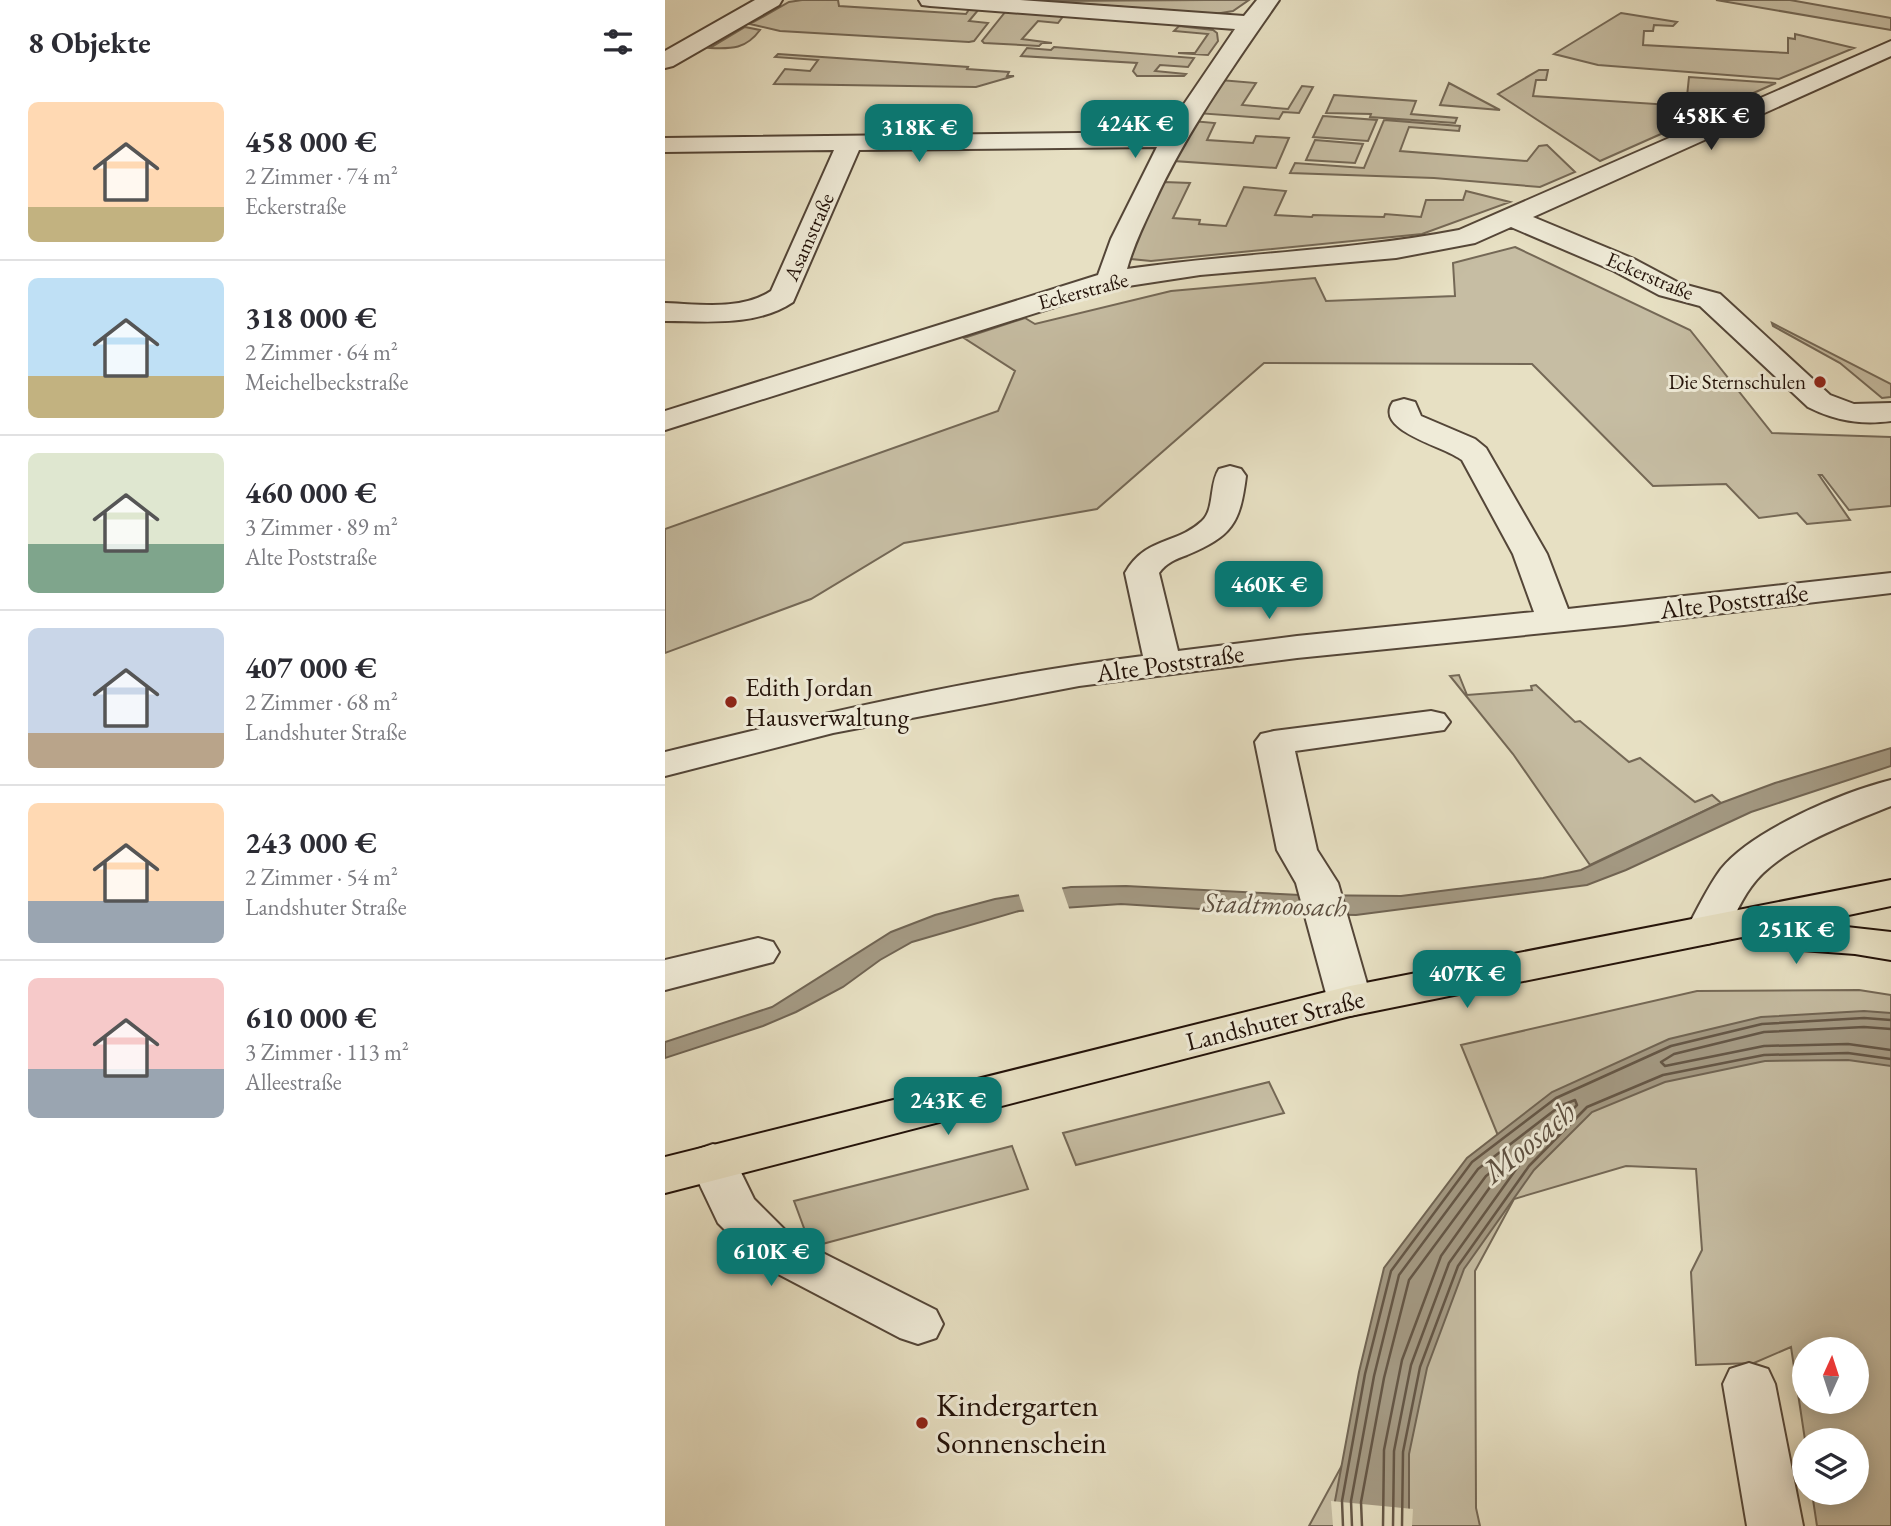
<!DOCTYPE html>
<html lang="de">
<meta charset="utf-8">
<style>
body{margin:0;font-family:"EB Garamond",serif;background:#f2f2f3;color:#2b2b33;height:100vh;display:flex;flex-direction:column;font-size:26px;white-space:nowrap}
*{box-sizing:border-box;margin:0}
p{font-size:23px;color:#7c7c81}
.icon{flex:none;width:38px;height:38px;fill:none;stroke:currentColor;stroke-width:2;stroke-linecap:round;stroke-linejoin:round}
.map{position:relative;flex:1;overflow:hidden}
.side{display:flex;flex-direction:column;background:#fff;width:665px}
.side>*{flex:none}
.needle{width:46px;rotate:3deg}
.buttons{position:absolute;left:1127px;top:1337px;display:grid;gap:14px}
.buttons a{display:grid;place-items:center;width:77px;height:77px;border-radius:50%;background:#fff;box-shadow:0 4px 18px #0003;font-size:35px}
.price{position:absolute;translate:-50% -60px;padding:0 16px;border-radius:14px;background:#0f766e;color:#fff;font-size:23px;line-height:46px;filter:drop-shadow(0 2px 4px #0008)}
.price::after{content:'';position:absolute;left:50%;top:42px;width:21px;height:16px;margin-left:-10px;background:inherit;clip-path:polygon(0 0,100% 0,50% 100%)}
.price.active{background:#222;color:#fff}
ul{padding:0;list-style:none}
li{display:flex;align-items:center;gap:21px;height:175px;padding:0 28px}
li+li{border-top:2px solid #e1e1e2}
li span{display:grid;place-items:center;flex:none;width:196px;height:140px;border-radius:10px;color:#555}
li>.icon{margin-inline-start:auto}
span .icon{width:84px;height:84px;fill:#fffc;stroke-width:1}
li b{font-size:30px}
h2{display:flex;justify-content:space-between;align-items:center;height:84px;padding:0 28px;font-size:30px}
main{display:flex;flex:1;min-height:0}
.map>svg:first-child{display:block}
.green{fill:#c6bda3;stroke:#746856;stroke-width:2;fill-rule:evenodd}
.water{fill:#a49a84;stroke:#706453;stroke-width:2}
.pier{fill:#e7e0c3}
.lines{fill:none;stroke-linecap:round;stroke-linejoin:round}
.shore{stroke:#645646;stroke-width:2.5}
.minor-casing{stroke:#544638;stroke-width:4}
.major-casing{stroke:#231209;stroke-width:4}
.minor{fill:#efebd8;fill-rule:evenodd}
.major{fill:#e7e0c3;fill-rule:evenodd}
.poi-dot{fill:#8f2418;stroke:#efebd8;stroke-width:2.5}
.labels{text-anchor:middle;stroke-width:6;stroke-linejoin:round;paint-order:stroke}
.far-street-label{font-size:21px;fill:#231209;stroke:#efebd8}
.far-poi-label{font-size:21px;fill:#231209;stroke:#efebd8;text-anchor:end}
.street-label{font-size:26px;fill:#231209;stroke:#efebd8}
.poi-label{font-size:26px;fill:#231209;stroke:#efebd8;text-anchor:start}
.water-label{font-size:28px;font-style:italic;fill:#5d4f40;stroke:#efebd8}
.near-poi-label{font-size:32px;fill:#231209;stroke:#efebd8;text-anchor:start}
.near-water-label{font-size:33px;font-style:italic;fill:#5d4f40;stroke:#efebd8}
</style>
<main>
<section class="side">
<h2>8 Objekte<svg class="icon" aria-label="filters" viewBox="0 0 24 24"><path d="M4 7h16M4 17h16"/><circle cx="9" cy="7" r="2"/><circle cx="15" cy="17" r="2"/></svg></h2>
<ul>
<li><span style="background:linear-gradient(#ffd9b3 75%,#c2b280 0)"><svg class="icon" aria-label="home" viewBox="0 0 24 24"><path d="M3 11l9-7 9 7M6 9v11h12V9"/></svg></span><div><b>458 000 €</b><p>2 Zimmer · 74 m²</p><p>Eckerstraße</p></div></li>
<li><span style="background:linear-gradient(#bfe0f5 70%,#c2b280 0)"><svg class="icon" aria-label="home" viewBox="0 0 24 24"><path d="M3 11l9-7 9 7M6 9v11h12V9"/></svg></span><div><b>318 000 €</b><p>2 Zimmer · 64 m²</p><p>Meichelbeckstraße</p></div></li>
<li><span style="background:linear-gradient(#dfe7d0 65%,#7fa58c 0)"><svg class="icon" aria-label="home" viewBox="0 0 24 24"><path d="M3 11l9-7 9 7M6 9v11h12V9"/></svg></span><div><b>460 000 €</b><p>3 Zimmer · 89 m²</p><p>Alte Poststraße</p></div></li>
<li><span style="background:linear-gradient(#c9d6e8 75%,#b9a48a 0)"><svg class="icon" aria-label="home" viewBox="0 0 24 24"><path d="M3 11l9-7 9 7M6 9v11h12V9"/></svg></span><div><b>407 000 €</b><p>2 Zimmer · 68 m²</p><p>Landshuter Straße</p></div></li>
<li><span style="background:linear-gradient(#ffd9b3 70%,#9aa5b1 0)"><svg class="icon" aria-label="home" viewBox="0 0 24 24"><path d="M3 11l9-7 9 7M6 9v11h12V9"/></svg></span><div><b>243 000 €</b><p>2 Zimmer · 54 m²</p><p>Landshuter Straße</p></div></li>
<li><span style="background:linear-gradient(#f6c9c9 65%,#9aa5b1 0)"><svg class="icon" aria-label="home" viewBox="0 0 24 24"><path d="M3 11l9-7 9 7M6 9v11h12V9"/></svg></span><div><b>610 000 €</b><p>3 Zimmer · 113 m²</p><p>Alleestraße</p></div></li>
</ul>
</section>
<div class="map">
<svg width="1226" height="1526" viewBox="0 0 1226 1526">
<rect width="100%" height="100%" fill="#e7e0c3"/>
<filter id="stains"><feTurbulence type="fractalNoise" baseFrequency=".00286" numOctaves="4"/><feColorMatrix values="0 0 0 0 .2 0 0 0 0 .09 0 0 0 0 .02 0 0 0 .5 -.17"/></filter>
<radialGradient id="worn" r=".72"><stop offset=".6" stop-color="#630" stop-opacity="0"/><stop offset="1" stop-color="#630" stop-opacity=".3"/></radialGradient>
<path class="green" d="M 137,0 L 173,0 L 174,6 L 301,14 L 305,8 L 314,9 L 304,21 L 323,23 L 309,41 L 304,42 L 115,31 L 85,24 L 124,2 Z
M 542,0 L 584,0 L 568,11 L 550,14 L 381,1 Z
M 1051,0 L 1125,0 L 1226,18 L 1226,30 Z
M 341,11 L 399,15 L 393,23 L 373,21 L 357,39 L 387,43 L 377,43 L 374,46 L 319,43 L 317,41 Z
M 956,13 L 1012,22 L 1008,26 L 989,25 L 988,31 L 979,31 L 978,45 L 1123,53 L 1123,38 L 1130,39 L 1130,34 L 1189,48 L 1114,79 L 933,65 L 889,54 Z
M 514,26 L 548,30 L 552,33 L 553,41 L 543,55 L 513,53 L 530,53 L 543,34 L 509,31 Z
M 80,27 L 95,30 C 81,49 67,49 45,48 Z
M 389,47 L 529,58 L 523,67 L 495,65 L 490,71 L 521,74 L 519,76 L 472,76 L 468,71 L 472,63 L 356,56 L 362,48 L 386,50 Z
M 113,54 L 303,67 L 302,69 L 344,72 L 342,76 L 349,76 L 311,87 L 109,84 L 120,69 L 145,71 L 153,60 L 110,57 Z
M 874,70 L 883,70 L 881,80 L 871,80 L 868,96 L 1021,106 L 1024,77 L 1111,83 L 935,161 L 833,94 Z
M 555,80 L 591,83 L 577,105 L 623,109 L 637,86 L 648,87 L 634,113 L 618,112 L 614,119 L 531,113 Z
M 784,83 L 835,110 L 775,105 Z
M 669,95 L 751,101 L 746,114 L 792,118 L 790,123 L 705,117 L 706,114 L 661,113 Z
M 658,116 L 712,120 L 703,141 L 648,137 Z
M 719,120 L 795,126 L 794,131 L 744,127 L 735,151 L 862,161 L 874,146 L 882,145 L 910,172 L 875,187 L 769,178 L 625,173 L 630,163 L 699,168 Z
M 527,121 L 550,123 L 542,140 L 588,143 L 591,136 L 624,138 L 611,168 L 509,161 Z
M 650,140 L 698,144 L 690,163 L 641,160 Z
M 499,182 L 525,183 L 508,218 L 535,220 L 534,224 L 561,226 L 579,187 L 621,191 L 610,215 L 647,217 L 648,215 L 719,217 L 720,214 L 756,217 L 761,200 L 798,200 L 801,191 L 845,202 L 757,234 L 486,261 L 466,259 L 464,253 Z
M 850,247 L 1025,330 L 1107,433 L 1226,437 L 1226,506 L 1184,510 L 1157,475 L 1154,475 L 1185,520 L 1142,524 L 1132,513 L 1094,518 L 1061,484 L 988,486 L 867,364 L 599,363 L 432,509 L 239,543 L 146,599 L 0,653 L 0,529 L 333,411 L 350,371 L 299,338 L 360,318 L 370,324 L 506,291 L 650,278 L 661,301 L 790,296 L 788,263 Z
M 1107,323 L 1226,384 L 1226,397 L 1217,398 L 1175,363 L 1108,326 Z
M 794,675 L 802,695 L 867,690 L 866,686 L 871,685 L 910,722 L 915,721 L 964,762 L 975,758 L 1030,802 L 1047,795 L 1056,803 L 925,865 L 848,754 L 785,676 Z
M 1194,990 L 1226,995 L 1226,1526 L 1152,1526 L 1147,1493 L 1192,1493 L 1192,1440 L 1140,1440 L 1126,1347 L 1089,1363 L 1031,1365 L 1026,1272 L 1037,1250 L 1031,1169 L 961,1166 L 849,1199 L 810,1271 L 811,1508 L 815,1526 L 644,1526 L 843,1160 L 796,1045 L 1032,991 ZM 1139,1349 L 1192,1349 L 1192,1402 L 1139,1402 Z
M 604,1082 L 619,1113 L 411,1165 L 398,1133 Z
M 347,1146 L 363,1189 L 146,1247 L 129,1201 Z"/>
<path class="water" d="M 1226,748 L 1226,766 L 1086,812 L 961,870 L 922,885 L 691,915 L 598,913 L 456,904 L 354,911 L 247,942 L 215,960 L 178,987 L 131,1012 L 98,1026 L 0,1058 L 0,1042 L 107,1007 L 226,932 L 270,915 L 330,899 L 406,887 L 461,886 L 635,895 L 736,896 L 878,878 L 916,870 L 1056,803 L 1110,783 Z
M 1199,1011 L 1226,1013 L 1226,1066 L 1183,1060 L 1100,1061 L 1000,1082 L 927,1112 L 869,1170 L 799,1269 L 762,1368 L 744,1454 L 744,1526 L 671,1526 L 670,1501 L 694,1372 L 719,1268 L 802,1158 L 887,1092 L 1004,1039 L 1096,1017 Z"/>
<path class="pier" d="M 396,885 L 405,911 L 360,914 L 353,892 Z
M 666,1501 L 748,1509 L 747,1526 L 668,1526 Z"/>
<g class="lines">
<path class="shore" d="M 1226,1029 L 1199,1027 L 1099,1032 L 1009,1054 L 996,1062 L 1000,1066 L 1099,1046 L 1183,1044 L 1226,1050
M 678,1526 L 677,1501 L 700,1374 L 726,1271 L 807,1162 L 891,1098 L 1006,1046 L 1097,1024 L 1199,1018 L 1226,1020
M 687,1526 L 686,1501 L 709,1376 L 734,1275 L 813,1169 L 895,1106 L 910,1100 L 912,1105 L 857,1161 L 784,1263 L 746,1365 L 729,1451 L 728,1526
M 697,1526 L 696,1502 L 719,1378 L 744,1280 L 821,1176 L 833,1167 L 835,1173 L 776,1256 L 737,1360 L 719,1450 L 718,1526
M 737,1526 L 738,1452 L 755,1367 L 793,1266 L 864,1166 L 922,1107 L 998,1075 L 1099,1055 L 1183,1053 L 1226,1059"/>
<defs>
<path id="minor" d="M 90,0 L 117,0 L 114,5 L 8,66 L 0,68 L 0,51 Z
M 254,0 L 355,0 L 579,16 L 592,0 L 614,0 C 568,67 522,130 488,205 C 478,226 468,247 462,269 C 572,253 684,251 794,230 L 1226,41 L 1226,56 L 868,217 L 969,259 L 1014,283 L 1055,294 L 1165,395 L 1189,404 L 1226,403 L 1226,421 C 1196,425 1171,421 1143,407 L 1035,306 L 994,295 L 949,271 L 846,227 L 810,243 L 731,258 L 535,275 L 450,288 L 0,430 L 0,411 L 433,275 L 446,239 L 492,147 L 194,150 L 128,302 C 91,327 42,321 0,321 L 0,303 C 34,304 76,311 106,291 L 169,150 L 0,152 L 0,138 L 500,132 L 570,29 L 265,6 L 257,5 Z
M 739,399 L 750,402 L 756,416 L 810,439 L 821,448 L 882,554 L 903,609 L 1226,573 L 1226,593 L 959,625 L 632,658 L 414,686 L 168,733 L 0,776 L 0,752 C 158,713 317,676 478,656 L 460,573 C 480,537 511,545 537,521 C 550,509 544,484 554,469 L 565,466 L 576,469 L 581,476 C 575,524 567,536 522,555 C 511,559 501,563 494,573 L 513,651 L 632,636 L 869,612 L 848,554 L 797,460 C 780,446 708,431 728,402 Z
M 766,711 L 779,714 L 785,722 L 779,730 L 630,751 L 652,850 L 673,883 L 707,1001 L 700,1012 L 685,1016 L 670,1012 L 663,1001 L 631,883 L 612,850 L 590,742 L 596,734 L 609,731 Z
M 1226,780 L 1226,806 C 1182,824 1114,848 1086,887 C 1074,903 1067,923 1057,940 L 1042,944 L 1027,940 L 1021,930 C 1032,910 1042,888 1056,869 C 1087,830 1178,792 1226,780 Z
M 93,938 L 108,942 L 114,952 L 108,962 L 0,990 L 0,960 Z
M 48,1144 L 65,1150 L 89,1199 L 128,1238 L 271,1310 L 278,1324 L 271,1338 L 253,1344 L 235,1338 L 94,1264 L 53,1223 L 24,1162 L 31,1150 Z
M 1084,1363 L 1103,1369 L 1110,1384 L 1138,1526 L 1082,1526 L 1058,1384 L 1065,1369 Z"/>
<path id="major" d="M 1226,880 L 1226,906 L 1146,923 L 1226,932 L 1226,960 L 1190,954 L 1096,947 L 1081,943 L 1077,937 L 685,1016 L 0,1193 L 0,1157 L 685,986 Z"/>
</defs>
<use href="#minor" class="minor-casing"/>
<use href="#major" class="major-casing"/>
<use href="#minor" class="minor"/>
<use href="#major" class="major"/>
</g>
<g class="poi-dot">
<circle cx="1155" cy="382" r="7"/>
<circle cx="66" cy="702" r="7"/>
<circle cx="257" cy="1423" r="7"/>
</g>
<g class="labels">
<g class="far-street-label">
<text transform="translate(144 237) rotate(-66)" y="7">Asamstraße</text>
<text transform="translate(985 276) rotate(23)" y="7">Eckerstraße</text>
<text transform="translate(418 291) rotate(-15)" y="7">Eckerstraße</text>
</g>
<g class="far-poi-label">
<text x="1141" y="389">Die Sternschulen</text>
</g>
<g class="street-label">
<text transform="translate(1069 601) rotate(-7)" y="9">Alte Poststraße</text>
<text transform="translate(505 663) rotate(-8)" y="9">Alte Poststraße</text>
<text transform="translate(610 1020) rotate(-14)" y="9">Landshuter Straße</text>
</g>
<g class="poi-label">
<text x="80" y="696">Edith Jordan<tspan x="80" dy="30">Hausverwaltung</tspan></text>
</g>
<g class="water-label">
<text transform="translate(610 904) rotate(2)" y="10">Stadtmoosach</text>
</g>
<g class="near-poi-label">
<text x="271" y="1416">Kindergarten<tspan x="271" dy="37">Sonnenschein</tspan></text>
</g>
<g class="near-water-label">
<text transform="translate(863 1141) rotate(-39)" y="12">Moosach</text>
</g>
</g>
<rect width="100%" height="100%" filter="url(#stains)"/>
<rect width="100%" height="100%" fill="url(#worn)"/>
</svg>
<div class="buttons">
<a><svg class="needle" viewBox="-14 -14 28 28"><path d="M0-13l5 13h-10z" fill="#e53935"/><path d="M0 13l5-13h-10z" fill="#7c7c81"/></svg></a>
<a><svg class="icon" aria-label="layers" viewBox="0 0 24 24"><path d="M12 4l9 5-9 5-9-5zM3 14l9 5 9-5"/></svg></a>
</div>
<b class="price active" style="left:1046px;top:152px">458K €</b>
<b class="price" style="left:470px;top:160px">424K €</b>
<b class="price" style="left:254px;top:164px">318K €</b>
<b class="price" style="left:604px;top:621px">460K €</b>
<b class="price" style="left:1131px;top:966px">251K €</b>
<b class="price" style="left:802px;top:1010px">407K €</b>
<b class="price" style="left:283px;top:1137px">243K €</b>
<b class="price" style="left:106px;top:1288px">610K €</b>
</div>
</main>
